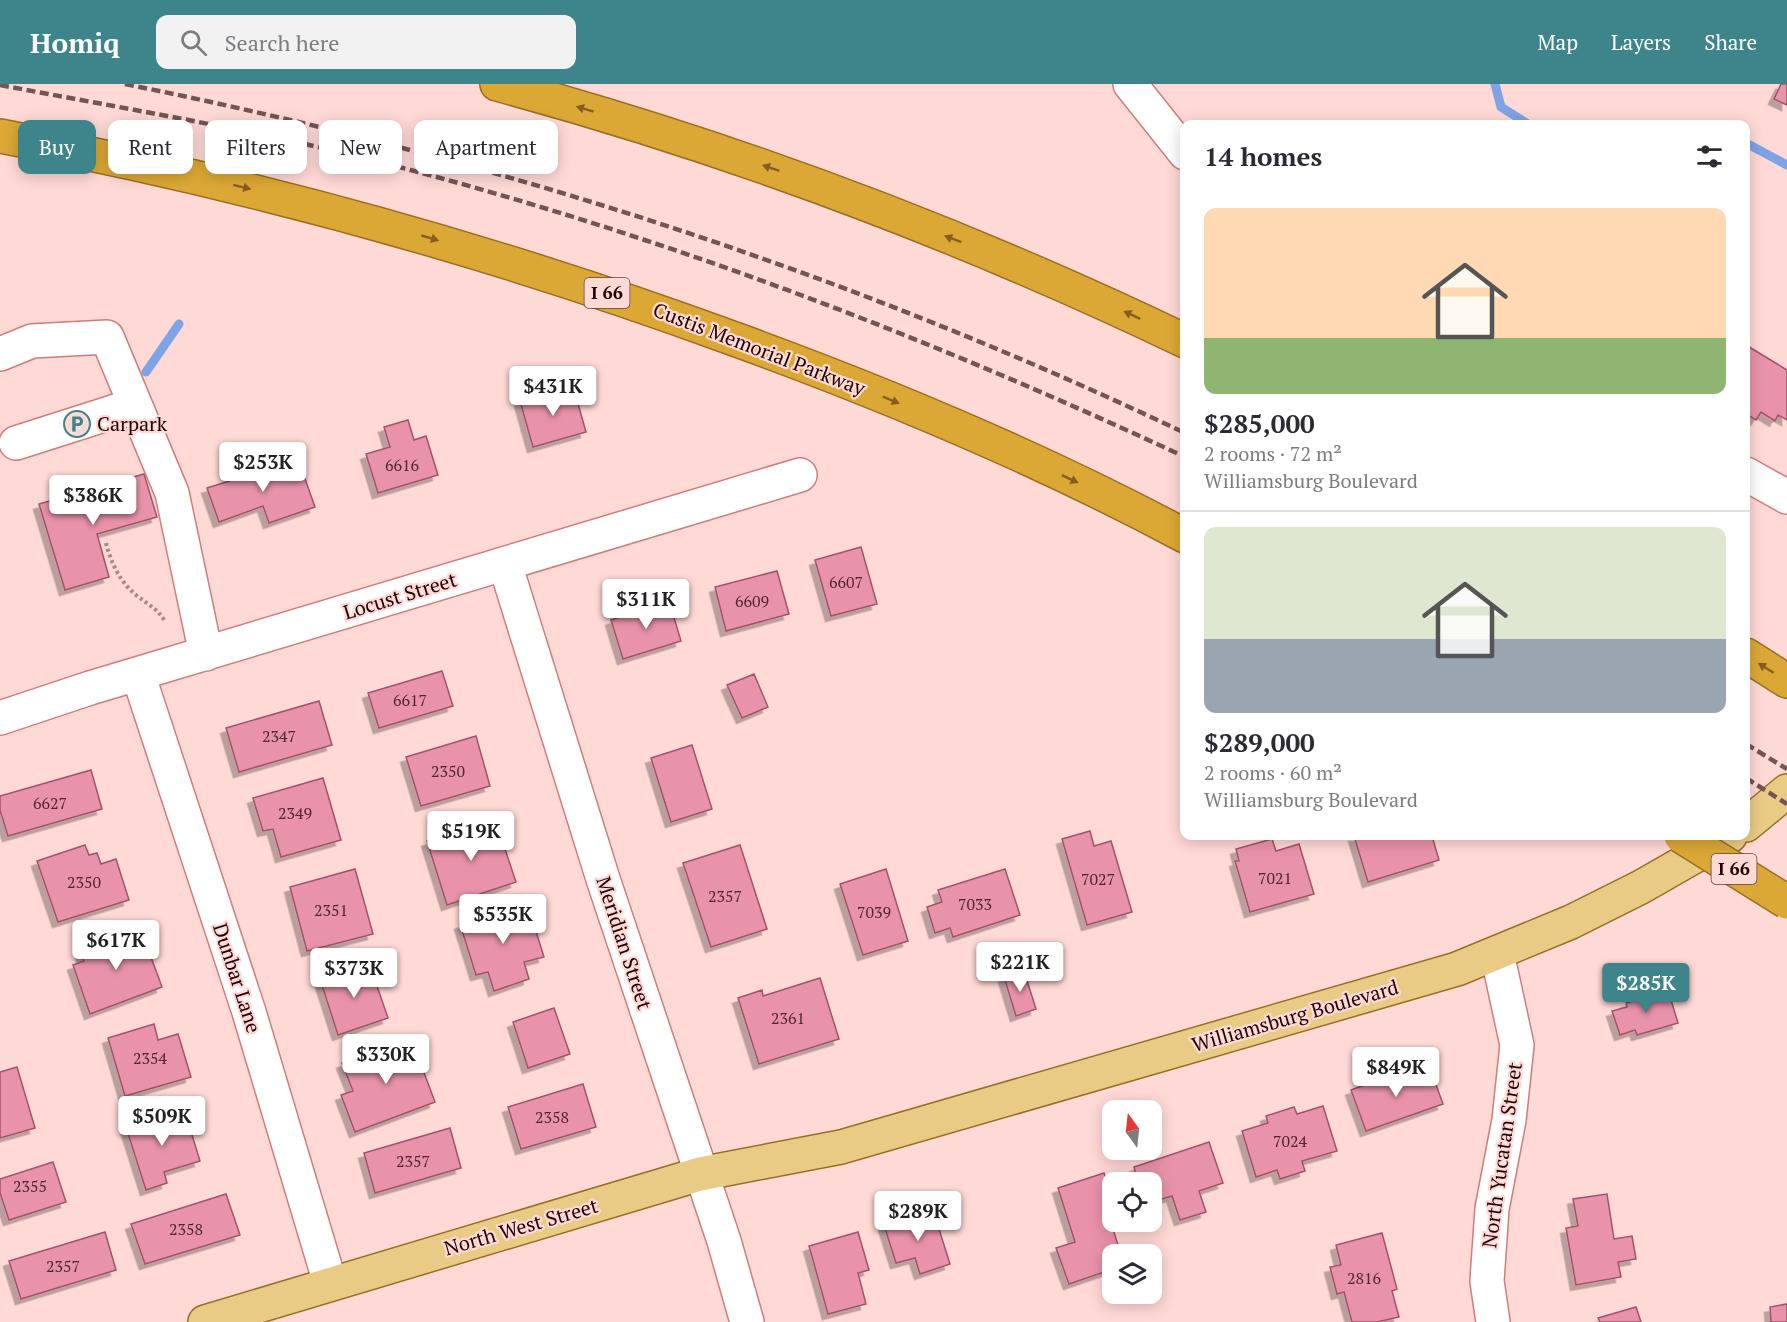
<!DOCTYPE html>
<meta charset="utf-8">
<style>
body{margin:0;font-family:"PT Serif",serif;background:#f2f2f3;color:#2b2b33;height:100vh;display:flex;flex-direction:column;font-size:22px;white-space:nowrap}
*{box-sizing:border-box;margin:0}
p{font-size:20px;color:#7c7c81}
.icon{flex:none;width:33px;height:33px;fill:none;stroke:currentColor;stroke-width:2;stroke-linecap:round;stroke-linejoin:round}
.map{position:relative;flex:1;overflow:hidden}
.drawer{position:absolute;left:1180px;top:36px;width:570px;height:720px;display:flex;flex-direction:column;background:#fff;border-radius:12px;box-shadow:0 3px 15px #0003}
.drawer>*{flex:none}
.banner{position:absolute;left:18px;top:36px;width:570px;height:54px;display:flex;gap:12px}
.needle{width:39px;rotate:345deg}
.tools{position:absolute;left:1102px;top:1016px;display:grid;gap:12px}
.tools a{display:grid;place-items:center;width:60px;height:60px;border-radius:12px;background:#fff;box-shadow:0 3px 15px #0003;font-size:30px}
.price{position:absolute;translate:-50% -51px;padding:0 14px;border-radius:6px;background:#fff;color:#222;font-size:20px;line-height:39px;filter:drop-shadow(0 2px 3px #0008)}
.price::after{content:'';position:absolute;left:50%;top:36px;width:18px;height:14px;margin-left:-9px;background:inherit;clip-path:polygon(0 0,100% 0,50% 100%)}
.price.selected{background:#3d858a;color:#fff}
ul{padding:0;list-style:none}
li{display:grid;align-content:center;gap:12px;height:318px;padding:0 24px}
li+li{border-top:2px solid #e1e1e2}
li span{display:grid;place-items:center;height:186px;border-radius:12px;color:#555}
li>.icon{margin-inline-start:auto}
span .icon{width:108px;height:108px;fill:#fffc;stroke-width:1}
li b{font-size:26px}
h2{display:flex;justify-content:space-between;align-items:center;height:72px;padding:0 24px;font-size:26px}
.tag{padding:0 21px;border-radius:12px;background:#fff;box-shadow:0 3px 15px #0003;font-size:21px;line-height:54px}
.tag.selected{background:#3d858a;color:#fff}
header{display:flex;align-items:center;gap:36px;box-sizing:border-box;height:84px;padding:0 30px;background:#3d858a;color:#fff}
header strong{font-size:28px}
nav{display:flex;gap:33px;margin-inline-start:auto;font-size:21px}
.search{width:420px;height:54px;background:#f2f2f3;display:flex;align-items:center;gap:15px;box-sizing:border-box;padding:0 21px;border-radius:12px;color:#7c7c81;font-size:22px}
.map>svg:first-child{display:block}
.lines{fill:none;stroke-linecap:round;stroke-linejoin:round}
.stream{stroke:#7fa3e7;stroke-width:9}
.building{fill:#e993aa;stroke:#a2536b;stroke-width:1.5;filter:url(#shadow)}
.minor-casing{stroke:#d17c79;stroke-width:36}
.major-casing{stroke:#9a6e24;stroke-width:36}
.highway-casing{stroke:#9a6e24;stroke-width:36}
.path{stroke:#aa8886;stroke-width:4;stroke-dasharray:3 3;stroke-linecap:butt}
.minor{stroke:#fff;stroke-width:33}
.major{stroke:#eacb86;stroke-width:33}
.highway{stroke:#dca835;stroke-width:33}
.rail{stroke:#745454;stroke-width:4.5;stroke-dasharray:9 4.5;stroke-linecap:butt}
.highway-bridge-casing{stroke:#9a6e24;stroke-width:36;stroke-linecap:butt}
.highway-bridge{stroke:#dca835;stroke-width:33}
.oneway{fill:#875e1f}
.labels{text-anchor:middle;stroke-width:4.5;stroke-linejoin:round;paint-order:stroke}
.number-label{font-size:16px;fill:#52272e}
.shield{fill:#ffd9d6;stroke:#624343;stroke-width:1.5}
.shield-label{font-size:18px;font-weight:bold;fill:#1f0304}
.street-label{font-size:20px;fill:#1f0304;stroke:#ffd9d6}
.poi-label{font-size:20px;fill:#1f0304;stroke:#ffd9d6;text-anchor:start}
</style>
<header>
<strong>Homiq</strong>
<div class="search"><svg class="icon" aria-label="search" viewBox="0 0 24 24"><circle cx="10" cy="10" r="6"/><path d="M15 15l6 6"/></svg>Search here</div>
<nav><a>Map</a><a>Layers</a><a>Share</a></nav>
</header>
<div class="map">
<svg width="1787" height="1238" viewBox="0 0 1787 1238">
<defs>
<filter id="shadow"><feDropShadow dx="-5.5" dy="5.5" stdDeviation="0" flood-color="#0004"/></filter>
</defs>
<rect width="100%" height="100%" fill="#ffd9d6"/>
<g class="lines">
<path class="stream" d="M 1495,0 L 1501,23 L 1528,40
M 1746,59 L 1787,81
M 146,288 L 179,240"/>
</g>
<path class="building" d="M 1781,0 L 1787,0 L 1787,21 L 1774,15 Z
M 1746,261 L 1787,286 L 1787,336 L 1778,331 L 1775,337 L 1761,328 L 1756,336 L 1746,330 Z
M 573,302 L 586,348 L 533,363 L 520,317 Z
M 408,336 L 414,356 L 426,352 L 438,391 L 378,409 L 366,370 L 390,363 L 384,343 Z
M 282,372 L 289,394 L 303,389 L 315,423 L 269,439 L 263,422 L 219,438 L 207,404 L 245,392 L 243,385 Z
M 144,390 L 157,433 L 97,450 L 109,493 L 65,506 L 39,420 Z
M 861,463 L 877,520 L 831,532 L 815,476 Z
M 777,487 L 789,530 L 726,547 L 715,503 Z
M 669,517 L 681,557 L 623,575 L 611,536 Z
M 442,587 L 453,622 L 379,644 L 368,609 Z
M 754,590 L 768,623 L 742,634 L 727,601 Z
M 319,617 L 332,661 L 239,688 L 226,644 Z
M 476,652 L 490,702 L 421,722 L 406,673 Z
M 692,661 L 712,725 L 671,738 L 651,674 Z
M 91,686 L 102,725 L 8,752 L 0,726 L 0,712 Z
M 323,694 L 341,756 L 281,773 L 273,745 L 263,747 L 253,714 Z
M 495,735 L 516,798 L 447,821 L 427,757 Z
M 1090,747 L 1094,762 L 1111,757 L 1132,828 L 1087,841 L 1062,755 Z
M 1354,752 L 1432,752 L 1439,776 L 1368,798 Z
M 1272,755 L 1276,767 L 1299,760 L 1314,810 L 1250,828 L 1235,777 L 1239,777 L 1236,765 Z
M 85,761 L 89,771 L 97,769 L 101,780 L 116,775 L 129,816 L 58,838 L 37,777 Z
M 740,761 L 767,845 L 711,863 L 683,779 Z
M 355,785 L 373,850 L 307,867 L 290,803 Z
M 886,785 L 908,857 L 863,871 L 840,800 Z
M 1005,785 L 1020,831 L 953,853 L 950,844 L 935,849 L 927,823 L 942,818 L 938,806 Z
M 527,819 L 544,873 L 524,878 L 529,895 L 494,907 L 488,888 L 476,891 L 460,840 Z
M 140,843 L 162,903 L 90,930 L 73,881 L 84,877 L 80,866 Z
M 369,879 L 388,934 L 338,951 L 320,895 Z
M 1024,887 L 1036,925 L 1016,932 L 1004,893 Z
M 820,894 L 839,955 L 759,980 L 738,914 L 762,906 L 763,912 Z
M 1668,906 L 1678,939 L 1637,951 L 1635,946 L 1620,951 L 1612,927 L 1627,923 L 1626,919 Z
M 554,924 L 570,970 L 528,984 L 513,938 Z
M 154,940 L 158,956 L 178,950 L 191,993 L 125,1012 L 108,954 Z
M 411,954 L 435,1018 L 355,1048 L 341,1011 L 353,1007 L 342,979 Z
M 17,983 L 35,1044 L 0,1054 L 0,988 Z
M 1430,984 L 1443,1020 L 1366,1047 L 1351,1006 L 1407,985 L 1409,992 Z
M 583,1000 L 596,1043 L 521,1065 L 508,1023 Z
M 1323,1022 L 1337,1067 L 1302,1077 L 1305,1087 L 1280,1095 L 1277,1086 L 1256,1093 L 1242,1047 L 1268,1039 L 1266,1032 L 1294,1023 L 1297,1030 Z
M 184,1025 L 200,1077 L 164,1088 L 167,1099 L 146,1106 L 126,1043 Z
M 450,1044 L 461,1084 L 375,1109 L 364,1069 Z
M 1209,1058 L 1223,1099 L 1199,1107 L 1206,1128 L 1180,1136 L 1172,1112 L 1152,1118 L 1152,1098 L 1138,1098 L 1134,1083 Z
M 53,1078 L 66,1118 L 9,1136 L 0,1109 L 0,1095 Z
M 1104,1089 L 1113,1117 L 1113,1137 L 1116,1137 L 1111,1139 L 1121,1170 L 1113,1170 L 1113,1185 L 1069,1200 L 1056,1164 L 1075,1158 L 1058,1104 Z
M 226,1110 L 240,1151 L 145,1180 L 131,1140 Z
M 1607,1110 L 1614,1155 L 1632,1152 L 1636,1175 L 1618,1178 L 1621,1193 L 1576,1201 L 1566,1144 L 1578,1142 L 1573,1115 Z
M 933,1126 L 950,1180 L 920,1190 L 915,1174 L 896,1179 L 884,1141 Z
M 105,1148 L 116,1186 L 21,1215 L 9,1177 Z
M 858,1148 L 869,1186 L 858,1189 L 866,1220 L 828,1230 L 809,1162 Z
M 1382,1149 L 1397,1205 L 1392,1207 L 1399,1233 L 1377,1238 L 1352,1238 L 1344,1208 L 1337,1210 L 1330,1183 L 1341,1181 L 1336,1161 Z
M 1787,1220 L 1787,1238 L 1771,1238 L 1770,1223 Z
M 1636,1223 L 1641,1238 L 1600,1238 L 1598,1234 Z"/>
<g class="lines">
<defs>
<path id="minor" d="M 1130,0 L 1185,69
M 0,270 L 32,257 L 107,253 L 172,409 L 206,570
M 16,359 L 135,321
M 1746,390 L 1787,413
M 505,480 L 603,795 L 724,1157 L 747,1238
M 138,590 L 249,928 L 330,1199
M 0,634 L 90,604 L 800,391
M 1493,1238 L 1487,1197 L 1492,1125 L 1509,1036 L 1517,961 L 1497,869"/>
<path id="major" d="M 1746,741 L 1787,707
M 205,1238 L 700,1090 L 841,1063 L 1457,885 L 1571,838 L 1641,803 L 1730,752"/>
<path id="highway" d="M 497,0 C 733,64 964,151 1185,257
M 0,52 C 249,99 491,166 729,253 C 884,309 1039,374 1185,452
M 1746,571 L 1787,597"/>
</defs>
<use href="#minor" class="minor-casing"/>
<use href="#major" class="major-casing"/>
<use href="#highway" class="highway-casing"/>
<path class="path" d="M 106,459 C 111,479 120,498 136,511 C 147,520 157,524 164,536"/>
<use href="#minor" class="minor"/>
<use href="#major" class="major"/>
<use href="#highway" class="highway"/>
<path class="rail" d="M 125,0 C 494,74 844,187 1185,349
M 0,1 C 127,25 255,46 380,78 C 657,149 926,252 1185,373
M 1746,660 L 1787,685
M 1746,694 L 1787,720"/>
<defs>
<path id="highway-bridge" d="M 1681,752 L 1787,818"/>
</defs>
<use href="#highway-bridge" class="highway-bridge-casing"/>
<use href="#highway-bridge" class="highway-bridge"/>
</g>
<defs><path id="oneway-solid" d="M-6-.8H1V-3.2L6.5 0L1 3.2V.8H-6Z" transform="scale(1.5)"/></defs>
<g class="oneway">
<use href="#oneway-solid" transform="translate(585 25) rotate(-163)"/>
<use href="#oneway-solid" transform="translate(771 84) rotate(-161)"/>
<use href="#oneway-solid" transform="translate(242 103) rotate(14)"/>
<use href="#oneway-solid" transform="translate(430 154) rotate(16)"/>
<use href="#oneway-solid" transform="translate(953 155) rotate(-159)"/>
<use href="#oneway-solid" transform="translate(1132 231) rotate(-155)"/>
<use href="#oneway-solid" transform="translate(891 316) rotate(23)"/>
<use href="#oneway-solid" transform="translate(1070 395) rotate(25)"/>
<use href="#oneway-solid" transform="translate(1766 584) rotate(-148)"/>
</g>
<defs>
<symbol id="parking-ring" viewBox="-11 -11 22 22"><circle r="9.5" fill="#ffd9d6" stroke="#3d858a" stroke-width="1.5"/><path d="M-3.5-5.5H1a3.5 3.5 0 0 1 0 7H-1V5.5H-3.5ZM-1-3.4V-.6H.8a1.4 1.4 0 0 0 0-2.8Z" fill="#3d858a"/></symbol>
</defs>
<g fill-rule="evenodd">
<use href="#parking-ring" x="62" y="325" width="30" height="30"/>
</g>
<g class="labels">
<g class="number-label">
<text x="402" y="387">6616</text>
<text x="846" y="504">6607</text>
<text x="752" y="523">6609</text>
<text x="410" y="622">6617</text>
<text x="279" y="658">2347</text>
<text x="448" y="693">2350</text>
<text x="50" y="725">6627</text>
<text x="295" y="735">2349</text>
<text x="1275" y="800">7021</text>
<text x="1098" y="801">7027</text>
<text x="84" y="804">2350</text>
<text x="725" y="818">2357</text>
<text x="975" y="826">7033</text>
<text x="331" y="832">2351</text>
<text x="874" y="834">7039</text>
<text x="788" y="940">2361</text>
<text x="150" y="980">2354</text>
<text x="552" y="1039">2358</text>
<text x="1290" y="1063">7024</text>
<text x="413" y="1083">2357</text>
<text x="30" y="1108">2355</text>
<text x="186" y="1151">2358</text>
<text x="63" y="1188">2357</text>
<text x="1364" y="1200">2816</text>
</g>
<g class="shield">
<rect x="584.5" y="194" width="45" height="30" rx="4.5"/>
<rect x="1711.5" y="770" width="45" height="30" rx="4.5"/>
</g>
<g class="shield-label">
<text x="607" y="215">I 66</text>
<text x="1734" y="791">I 66</text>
</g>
<g class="street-label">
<text transform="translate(759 265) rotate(21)" y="7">Custis Memorial Parkway</text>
<text transform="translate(400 512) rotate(-17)" y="7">Locust Street</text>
<text transform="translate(624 859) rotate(72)" y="7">Meridian Street</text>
<text transform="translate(237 894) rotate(72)" y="7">Dunbar Lane</text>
<text transform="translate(1295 932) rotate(-16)" y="7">Williamsburg Boulevard</text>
<text transform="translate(1502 1071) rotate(-82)" y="7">North Yucatan Street</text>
<text transform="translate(521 1143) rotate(-16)" y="7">North West Street</text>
</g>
<g class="poi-label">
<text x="97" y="347">Carpark</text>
</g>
</g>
</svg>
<div class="tools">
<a><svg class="needle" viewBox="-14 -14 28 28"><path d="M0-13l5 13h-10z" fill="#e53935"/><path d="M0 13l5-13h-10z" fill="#7c7c81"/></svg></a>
<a><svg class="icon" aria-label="locate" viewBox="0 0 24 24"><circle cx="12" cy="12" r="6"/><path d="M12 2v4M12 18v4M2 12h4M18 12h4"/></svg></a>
<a><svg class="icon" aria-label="layers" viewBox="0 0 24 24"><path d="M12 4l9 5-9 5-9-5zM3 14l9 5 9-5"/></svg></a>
</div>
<b class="price" style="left:553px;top:333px">$431K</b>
<b class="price" style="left:263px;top:409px">$253K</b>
<b class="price" style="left:93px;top:442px">$386K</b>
<b class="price" style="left:646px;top:546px">$311K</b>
<b class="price" style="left:471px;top:778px">$519K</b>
<b class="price" style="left:503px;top:861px">$535K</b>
<b class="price" style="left:116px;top:887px">$617K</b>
<b class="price" style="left:1020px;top:909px">$221K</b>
<b class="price" style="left:354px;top:915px">$373K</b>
<b class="price selected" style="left:1646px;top:930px">$285K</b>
<b class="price" style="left:386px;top:1001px">$330K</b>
<b class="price" style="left:1396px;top:1014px">$849K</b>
<b class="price" style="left:162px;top:1063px">$509K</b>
<b class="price" style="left:918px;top:1158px">$289K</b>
<div class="banner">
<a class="tag selected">Buy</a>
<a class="tag">Rent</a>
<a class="tag">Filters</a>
<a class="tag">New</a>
<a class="tag">Apartment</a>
</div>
<section class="drawer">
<h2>14 homes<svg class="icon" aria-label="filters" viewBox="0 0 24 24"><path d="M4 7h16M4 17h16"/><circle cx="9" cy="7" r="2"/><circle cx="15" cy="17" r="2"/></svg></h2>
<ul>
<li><span style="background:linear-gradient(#ffd9b3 70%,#8fb573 0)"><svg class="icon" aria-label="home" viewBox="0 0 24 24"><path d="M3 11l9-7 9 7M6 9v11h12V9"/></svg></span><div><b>$285,000</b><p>2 rooms · 72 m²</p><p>Williamsburg Boulevard</p></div></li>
<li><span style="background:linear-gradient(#dfe7d0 60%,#9aa5b1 0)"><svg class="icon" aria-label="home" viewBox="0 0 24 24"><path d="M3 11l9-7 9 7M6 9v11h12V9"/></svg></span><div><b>$289,000</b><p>2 rooms · 60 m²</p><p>Williamsburg Boulevard</p></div></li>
</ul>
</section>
</div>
